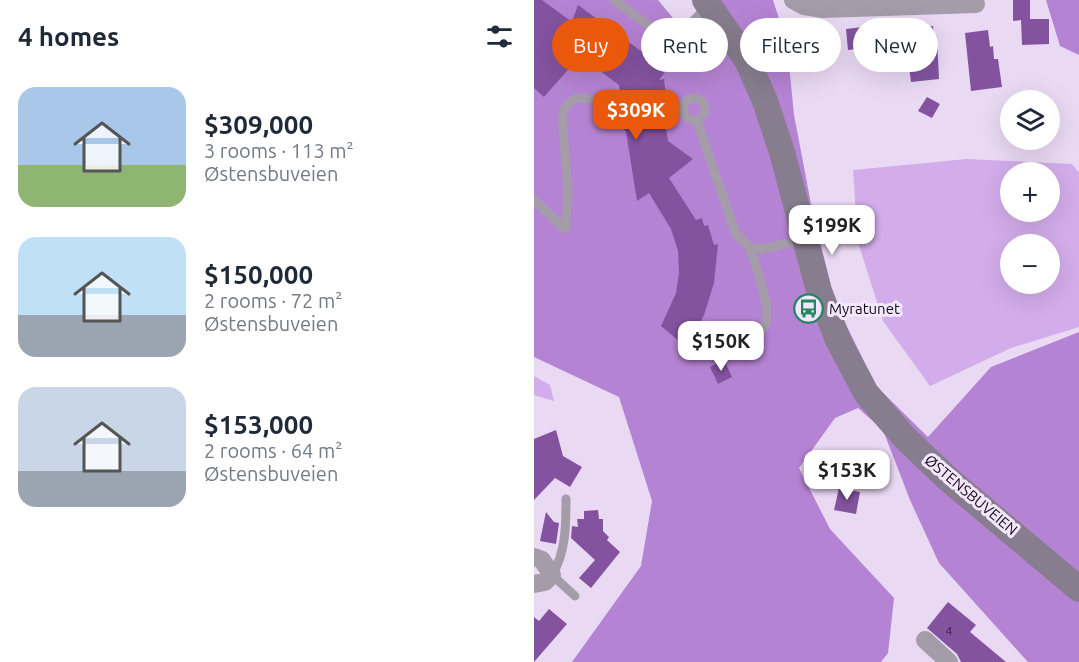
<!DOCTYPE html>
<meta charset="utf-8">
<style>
body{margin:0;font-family:Ubuntu,sans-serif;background:#f2f2f3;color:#1f2937;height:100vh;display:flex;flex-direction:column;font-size:22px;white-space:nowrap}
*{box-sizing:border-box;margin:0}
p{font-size:20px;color:#747a83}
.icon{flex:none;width:33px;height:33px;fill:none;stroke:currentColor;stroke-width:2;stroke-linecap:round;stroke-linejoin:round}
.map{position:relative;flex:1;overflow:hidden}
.side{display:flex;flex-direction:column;background:#fff;width:534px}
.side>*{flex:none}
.hud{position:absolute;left:18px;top:18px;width:436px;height:54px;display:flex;gap:12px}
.fabs{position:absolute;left:466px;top:90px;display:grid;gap:12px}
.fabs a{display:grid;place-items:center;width:60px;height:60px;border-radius:50%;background:#fff;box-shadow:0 6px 24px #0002;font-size:30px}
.price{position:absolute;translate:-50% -51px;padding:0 14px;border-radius:12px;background:#fff;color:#222;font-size:20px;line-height:39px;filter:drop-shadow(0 2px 3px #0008)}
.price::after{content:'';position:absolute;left:50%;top:36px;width:18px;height:14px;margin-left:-9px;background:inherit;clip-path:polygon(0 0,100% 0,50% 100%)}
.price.current{background:#ea580c;color:#fff}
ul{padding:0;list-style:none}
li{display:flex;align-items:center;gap:18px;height:150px;padding:0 18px}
li span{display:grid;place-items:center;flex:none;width:168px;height:120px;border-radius:18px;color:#555}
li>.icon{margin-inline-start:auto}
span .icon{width:72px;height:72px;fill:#fffc;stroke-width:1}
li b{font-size:26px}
h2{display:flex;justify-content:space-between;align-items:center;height:72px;padding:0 18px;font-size:26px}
.pill{padding:0 21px;border-radius:27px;background:#fff;box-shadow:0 6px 24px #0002;font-size:21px;line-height:54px}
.pill.current{background:#ea580c;color:#fff}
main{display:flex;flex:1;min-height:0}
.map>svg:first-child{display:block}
.green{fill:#d2aceb;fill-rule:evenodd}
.forest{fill:#b583d3}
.building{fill:#8453a0}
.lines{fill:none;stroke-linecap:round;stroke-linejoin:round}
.lane{stroke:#a49da9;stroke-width:9}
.street{stroke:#a49da9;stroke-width:18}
.secondary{stroke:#877d8e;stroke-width:26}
.labels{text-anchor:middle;stroke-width:6;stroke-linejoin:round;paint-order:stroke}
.number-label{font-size:12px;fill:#2e1e38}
.poi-label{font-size:15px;fill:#110c15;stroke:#f4e7fd;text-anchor:start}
.street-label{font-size:15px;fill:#110c15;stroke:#f4e7fd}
</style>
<main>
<section class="side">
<h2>4 homes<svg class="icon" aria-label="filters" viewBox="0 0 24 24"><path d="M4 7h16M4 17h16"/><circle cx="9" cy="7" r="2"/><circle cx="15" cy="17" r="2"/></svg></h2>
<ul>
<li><span style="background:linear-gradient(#a9c7e8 65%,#8fb573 0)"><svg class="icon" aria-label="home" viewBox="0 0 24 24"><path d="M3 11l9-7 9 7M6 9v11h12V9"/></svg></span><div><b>$309,000</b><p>3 rooms · 113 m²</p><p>Østensbuveien</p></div></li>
<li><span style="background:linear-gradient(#bfe0f5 65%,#9aa5b1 0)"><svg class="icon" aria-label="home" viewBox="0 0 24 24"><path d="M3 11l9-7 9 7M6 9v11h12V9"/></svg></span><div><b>$150,000</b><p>2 rooms · 72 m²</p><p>Østensbuveien</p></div></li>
<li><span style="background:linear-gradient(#c9d6e8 70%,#9aa5b1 0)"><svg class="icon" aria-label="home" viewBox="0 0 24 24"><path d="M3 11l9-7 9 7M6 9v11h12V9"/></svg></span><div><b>$153,000</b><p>2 rooms · 64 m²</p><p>Østensbuveien</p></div></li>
</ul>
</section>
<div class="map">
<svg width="545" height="662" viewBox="0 0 545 662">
<rect width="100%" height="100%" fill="#e9d9f3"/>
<path class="green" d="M 433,159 L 538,164 L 545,173 L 545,327 L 477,348 L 396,386 L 349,321 L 324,242 L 319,170 ZM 477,172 L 516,172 L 516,212 L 477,212 ZM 477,244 L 516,244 L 516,284 L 477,284 Z
M 0,376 L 16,385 L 20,401 L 0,395 Z"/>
<path class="forest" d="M 0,0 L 124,0 L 154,36 L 177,0 L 239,0 L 253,44 L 260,115 L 278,209 L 301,302 L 342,386 L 394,437 L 457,367 L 545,332 L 545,662 L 494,662 L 405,563 L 376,500 L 349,430 L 324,408 L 301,418 L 265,468 L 296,529 L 360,598 L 354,653 L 347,662 L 38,662 L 107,566 L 118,501 L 85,397 L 0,357 Z
M 512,0 L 545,0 L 545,55 L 526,46 Z"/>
<path class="building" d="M 0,0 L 8,0 L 38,22 L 44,5 L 111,54 L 131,50 L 142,57 L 125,80 L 130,79 L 132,95 L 127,96 L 134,141 L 159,159 L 135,178 L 162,220 L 168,218 L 170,226 L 174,225 L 180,245 L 184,244 L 180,283 L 170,315 L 157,340 L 148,334 L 144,340 L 127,326 L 142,293 L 145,273 L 144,251 L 137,229 L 115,193 L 103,201 L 92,132 L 82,118 L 89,113 L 85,85 L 46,56 L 10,97 L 0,88 Z
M 479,0 L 496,0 L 496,19 L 515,19 L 515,44 L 488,45 L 487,20 L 479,21 Z
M 399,26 L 400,37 L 403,37 L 405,79 L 377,82 L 370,29 Z
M 329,27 L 332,48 L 314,50 L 312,29 Z
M 454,30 L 456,47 L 459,46 L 460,59 L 464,59 L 468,87 L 437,91 L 431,33 Z
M 393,97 L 406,104 L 398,118 L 384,111 Z
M 190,360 L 198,377 L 184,384 L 176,367 Z
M 22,430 L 29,456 L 48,467 L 36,487 L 21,478 L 0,500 L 0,439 Z
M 308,451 L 311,466 L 292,470 L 290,455 Z
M 305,488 L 326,492 L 322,514 L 300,510 Z
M 64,510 L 65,519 L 69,519 L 69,531 L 75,537 L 73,540 L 86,552 L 57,588 L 45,578 L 61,560 L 37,538 L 38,526 L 44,527 L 43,519 L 50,519 L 50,511 Z
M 12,512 L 20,522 L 25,523 L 22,544 L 6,541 Z
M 414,602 L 442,625 L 436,632 L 472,662 L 427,662 L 423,654 L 393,628 Z
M 15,609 L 33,624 L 0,662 L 0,617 L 5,621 Z"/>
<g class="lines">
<path class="lane" d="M 80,0 L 112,24 L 135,36 C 152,30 161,20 173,6
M149 109a11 11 0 1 1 22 0a11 11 0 1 1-22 0Z
M 163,121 L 202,234 L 216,248 L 227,249 L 271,240
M 0,200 L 31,229 L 34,193 L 28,115 L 32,106 L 41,98 L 58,99
M 164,354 L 228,330 C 242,316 221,266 216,248
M 32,499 C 32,524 32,553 18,575 L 41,596"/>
<path class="street" d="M 259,0 L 270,6 L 289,9 L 442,4
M 0,557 L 8,560 L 18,575 L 11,582 L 0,584
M 391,640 L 415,662"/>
<path class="secondary" d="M 171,0 L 213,60 L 231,101 L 248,152 L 285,291 L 304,340 L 332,393 L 371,438 L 413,478 L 545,589"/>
</g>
<defs>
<symbol id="bus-ring" viewBox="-11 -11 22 22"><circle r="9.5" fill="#f4e7fd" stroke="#25865f" stroke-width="1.5"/><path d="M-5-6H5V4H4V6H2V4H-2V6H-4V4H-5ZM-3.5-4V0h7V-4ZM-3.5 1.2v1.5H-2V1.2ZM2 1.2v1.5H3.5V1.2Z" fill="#25865f"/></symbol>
</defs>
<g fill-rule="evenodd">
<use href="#bus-ring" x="258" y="292" width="33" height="33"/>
</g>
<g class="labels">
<g class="number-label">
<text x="415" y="635">4</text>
</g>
<g class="poi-label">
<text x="295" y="314">Myratunet</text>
</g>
<g class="street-label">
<text transform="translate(437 495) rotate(40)" y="5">ØSTENSBUVEIEN</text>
</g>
</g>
</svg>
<div class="fabs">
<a><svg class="icon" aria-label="layers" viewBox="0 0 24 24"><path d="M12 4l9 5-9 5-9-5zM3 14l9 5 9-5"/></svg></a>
<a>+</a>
<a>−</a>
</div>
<b class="price current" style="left:102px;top:141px">$309K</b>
<b class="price" style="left:298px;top:256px">$199K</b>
<b class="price" style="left:187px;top:372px">$150K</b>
<b class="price" style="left:313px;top:501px">$153K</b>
<div class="hud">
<a class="pill current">Buy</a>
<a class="pill">Rent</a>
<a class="pill">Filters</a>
<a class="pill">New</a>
</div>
</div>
</main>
